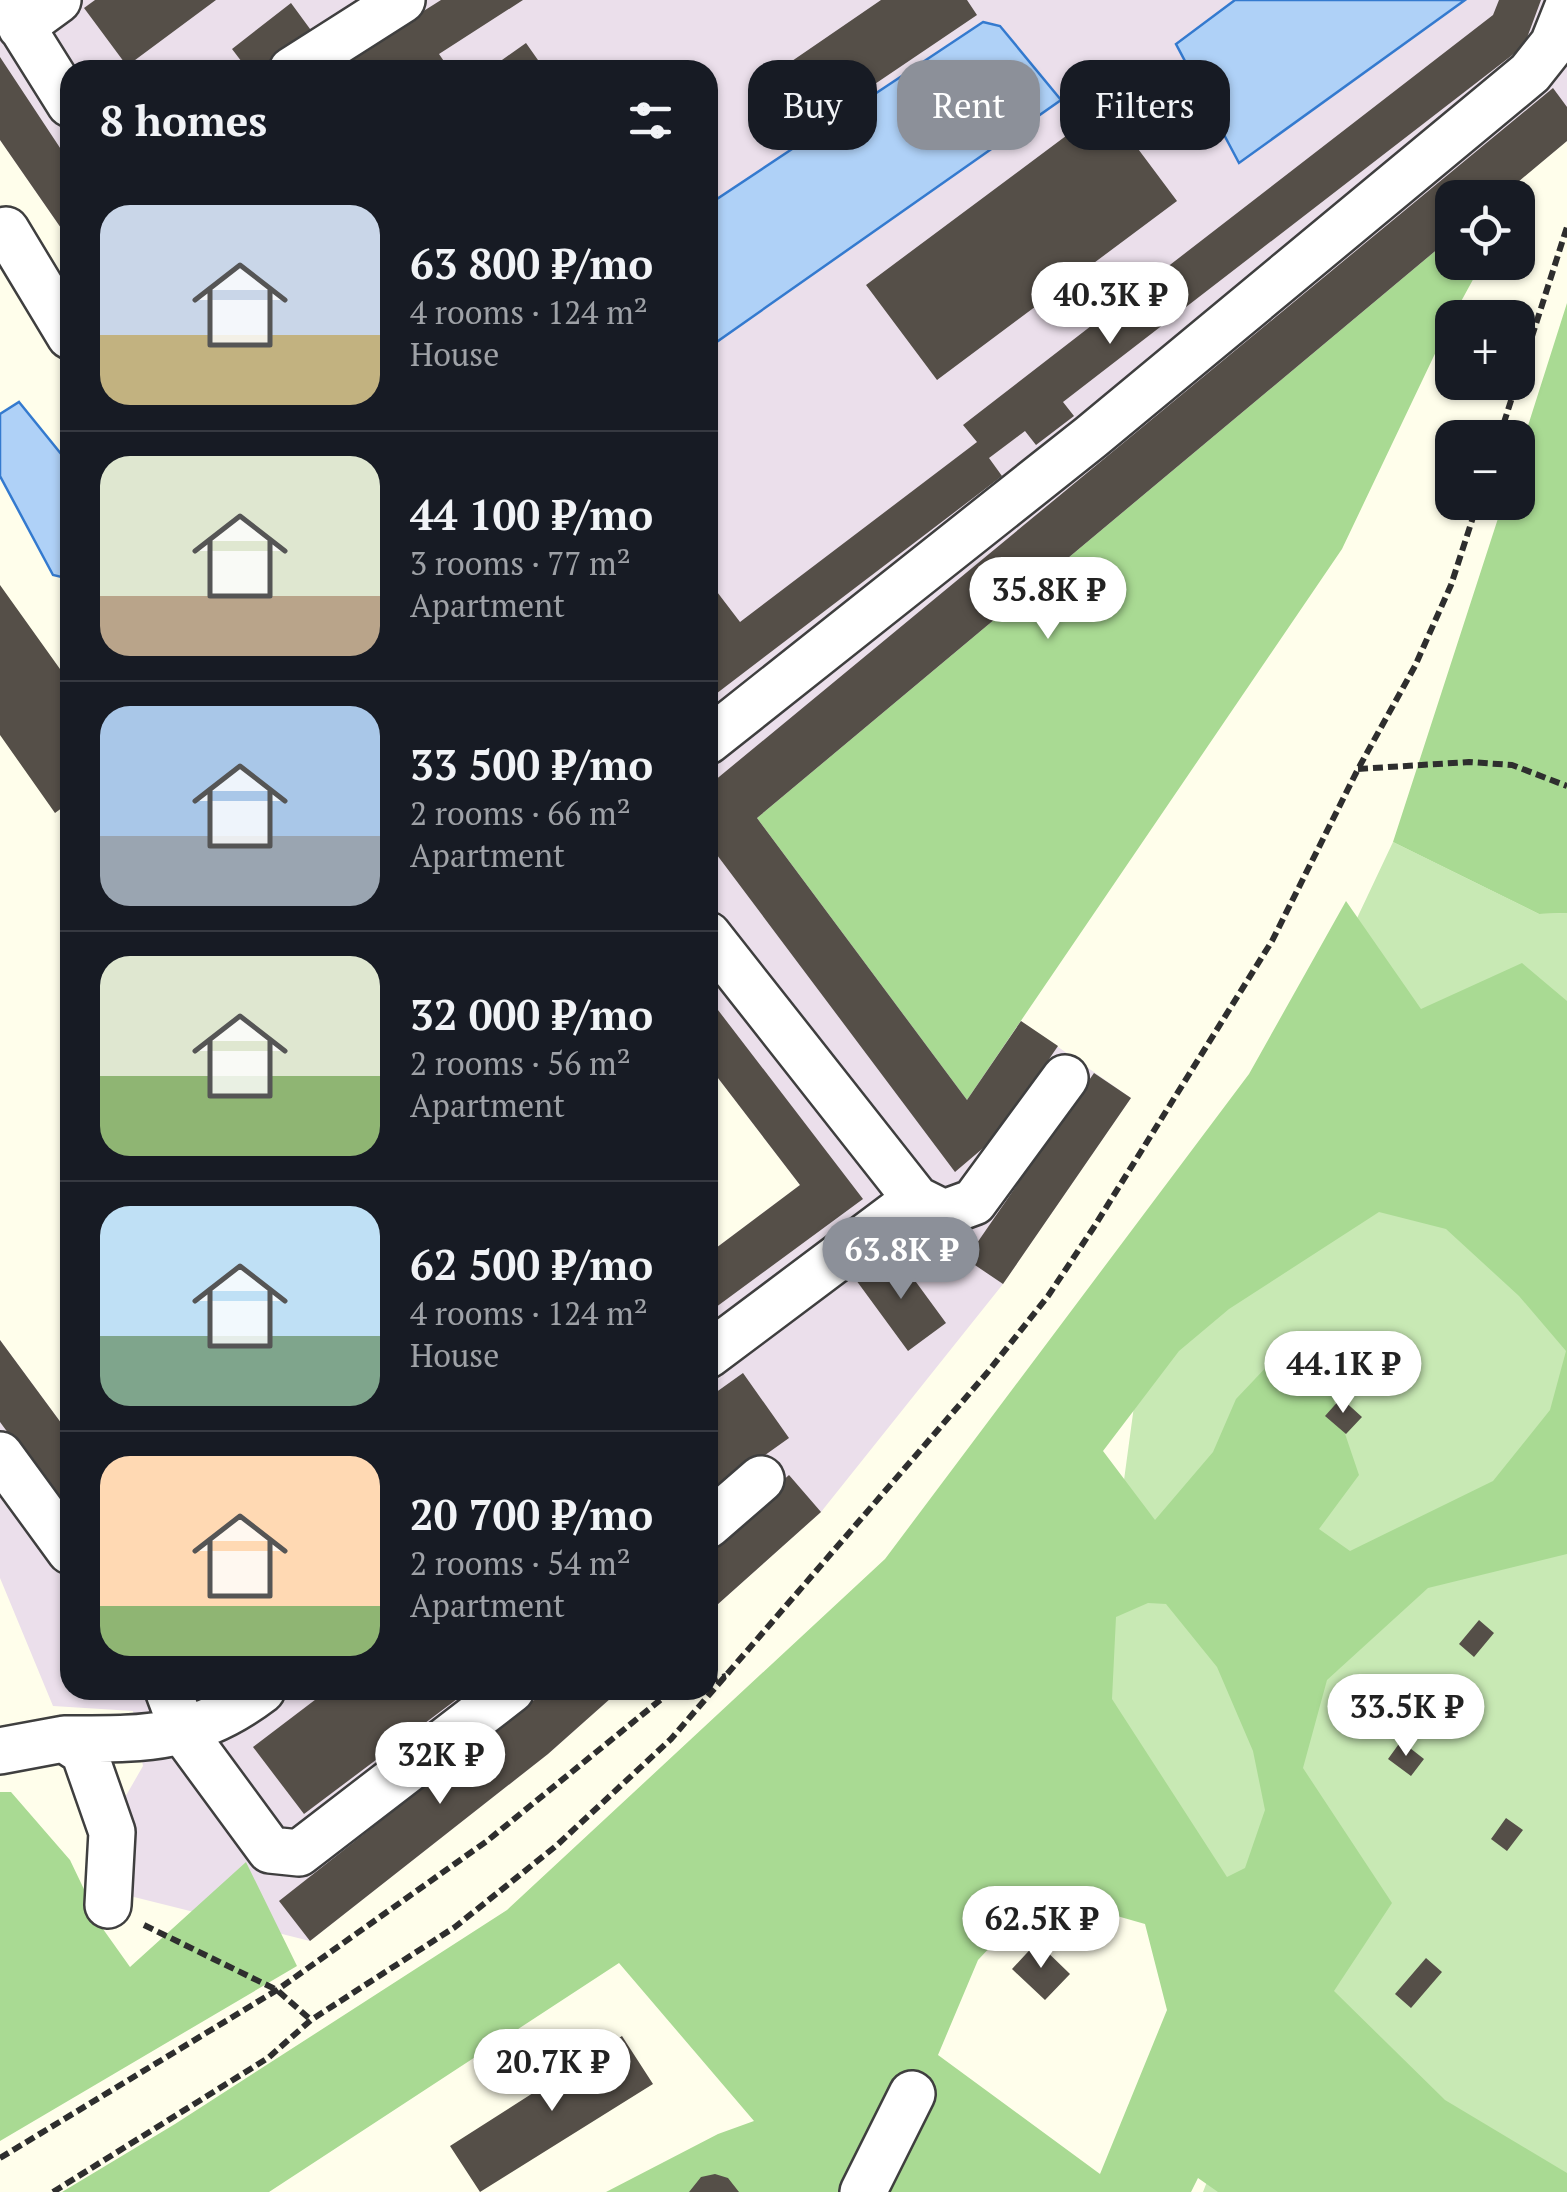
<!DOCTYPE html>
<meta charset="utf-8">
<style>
body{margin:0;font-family:"PT Serif",serif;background:#242831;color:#f1f3f6;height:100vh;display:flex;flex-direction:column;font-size:38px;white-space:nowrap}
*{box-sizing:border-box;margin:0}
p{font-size:32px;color:#9ea1a6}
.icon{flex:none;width:55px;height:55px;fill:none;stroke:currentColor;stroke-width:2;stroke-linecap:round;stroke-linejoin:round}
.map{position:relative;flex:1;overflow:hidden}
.drawer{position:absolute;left:60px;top:60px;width:658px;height:1640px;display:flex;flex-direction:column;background:#171b24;border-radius:30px;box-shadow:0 2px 8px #0004}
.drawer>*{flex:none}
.banner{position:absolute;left:748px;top:60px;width:668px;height:90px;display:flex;gap:20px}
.tools{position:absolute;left:1435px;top:180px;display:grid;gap:20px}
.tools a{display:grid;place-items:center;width:100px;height:100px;border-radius:20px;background:#171b24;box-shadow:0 2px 8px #0004;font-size:50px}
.price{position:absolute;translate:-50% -85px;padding:0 22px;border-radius:35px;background:#fff;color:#222;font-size:32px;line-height:65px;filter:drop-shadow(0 2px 5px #0008)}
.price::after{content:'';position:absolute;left:50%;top:60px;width:30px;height:22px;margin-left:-15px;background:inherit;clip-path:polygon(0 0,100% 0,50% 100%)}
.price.current{background:#8c9099;color:#fff}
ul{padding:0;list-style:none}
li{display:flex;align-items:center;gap:30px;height:250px;padding:0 40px}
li+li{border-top:2px solid #363941}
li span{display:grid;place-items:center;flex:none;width:280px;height:200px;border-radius:30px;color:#555}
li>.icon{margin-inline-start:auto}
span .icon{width:120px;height:120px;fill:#fffc;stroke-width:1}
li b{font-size:42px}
h2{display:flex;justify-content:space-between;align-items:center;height:120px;padding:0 40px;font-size:42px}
.chip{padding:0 35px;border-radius:30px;background:#171b24;box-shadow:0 2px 8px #0004;font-size:35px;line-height:90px}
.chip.current{background:#8c9099;color:#fff}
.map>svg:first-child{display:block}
.industrial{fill:#ebdfeb}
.green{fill:#c8e9b4}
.forest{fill:#a9da93;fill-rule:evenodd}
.water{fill:#afd1f7;stroke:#347acf;stroke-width:2.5}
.building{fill:#554f48}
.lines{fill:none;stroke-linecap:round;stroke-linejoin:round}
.minor-casing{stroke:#3f3f3f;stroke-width:50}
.path{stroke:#2e2e2e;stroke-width:6;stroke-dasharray:10 5;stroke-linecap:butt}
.minor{stroke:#fff;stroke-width:45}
</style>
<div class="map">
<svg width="1567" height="2192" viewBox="0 0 1567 2192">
<rect width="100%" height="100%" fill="#fffeeb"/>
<path class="industrial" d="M 0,0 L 1567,0 L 1567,141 L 1499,197 L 1452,198 L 1452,237 L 757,818 L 967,1099 L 1021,1021 L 1131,1098 L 1003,1284 L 821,1512 L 708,1613 L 708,1254 L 800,1185 L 708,1065 L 708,70 L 70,70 L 70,241 L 0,140 Z
M 0,1340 L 70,1435 L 70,1690 L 620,1690 L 548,1754 L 310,1941 L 118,1893 L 116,1813 L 143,1766 L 133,1711 L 53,1706 L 0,1578 Z"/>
<path class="green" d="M 1393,842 L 1539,914 L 1567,913 L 1567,2192 L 1203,2192 L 1279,1997 L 1096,1687 L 1137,1384 Z"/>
<path class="forest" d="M 1452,237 L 1452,262 L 1482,263 L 1452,318 L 1342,549 L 967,1100 L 757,818 Z
M 1567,303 L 1567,913 L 1539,914 L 1393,842 L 1503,503 L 1518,502 L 1518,457 Z
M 1346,901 L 1421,1009 L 1522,963 L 1567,1001 L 1567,1554 L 1428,1588 L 1327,1680 L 1303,1768 L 1392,1903 L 1334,1991 L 1445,2100 L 1567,2173 L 1567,2192 L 1218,2192 L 1198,2178 L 1191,2192 L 606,2192 L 718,2134 L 754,2121 L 619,1963 L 269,2192 L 62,2192 L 175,2124 L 507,1910 L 885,1559 L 1249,1074 ZM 1379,1212 L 1446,1229 L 1519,1296 L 1566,1351 L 1550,1410 L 1493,1481 L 1350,1551 L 1319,1529 L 1359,1475 L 1321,1363 L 1273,1360 L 1236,1399 L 1213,1452 L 1155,1520 L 1103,1451 L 1179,1351 L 1229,1309 ZM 1148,1603 L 1166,1604 L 1217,1667 L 1253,1751 L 1265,1810 L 1245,1868 L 1227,1877 L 1112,1699 L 1116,1617 ZM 1040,1894 L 1145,1924 L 1167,2010 L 1100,2174 L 938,2055 L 978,1960 Z
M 0,1792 L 11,1792 L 70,1860 L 103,1929 L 130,1967 L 246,1862 L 297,1966 L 0,2141 Z"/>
<path class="water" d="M 1235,0 L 1465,0 L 1239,163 L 1176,44 Z
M 983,22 L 1000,26 L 1061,100 L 708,348 L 708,205 Z
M 19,402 L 70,465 L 70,579 L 53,575 L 0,476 L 0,414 Z"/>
<path class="building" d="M 95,0 L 216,0 L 127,66 L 84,8 Z
M 441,0 L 523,0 L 439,54 L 450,70 L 330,70 Z
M 881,0 L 967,0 L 977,15 L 829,115 L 792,61 Z
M 1499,0 L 1541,0 L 1524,46 L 1063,402 L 1074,416 L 1036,445 L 1025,431 L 989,458 L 1002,476 L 708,700 L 708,586 L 711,584 L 740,622 L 977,442 L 963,425 L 1493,15 Z
M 291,3 L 313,33 L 264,70 L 248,70 L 232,49 Z
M 526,43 L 545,70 L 488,70 Z
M 0,57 L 70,163 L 70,241 L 0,140 Z
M 1553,88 L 1567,107 L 1567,141 L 1499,198 L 1452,198 L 1452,237 L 757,818 L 967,1100 L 1021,1021 L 1058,1046 L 995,1138 L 955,1172 L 708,843 L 708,786 Z
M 1106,106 L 1177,201 L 937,380 L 866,285 Z
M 0,585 L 70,683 L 70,802 L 55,813 L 0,735 Z
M 708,997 L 863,1199 L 708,1313 L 708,1254 L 800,1185 L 708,1065 Z
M 1094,1073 L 1131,1098 L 1003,1284 L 966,1259 Z
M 894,1252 L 946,1323 L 908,1351 L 856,1280 Z
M 0,1340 L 70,1435 L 70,1517 L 0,1422 Z
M 743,1373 L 789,1438 L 708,1496 L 708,1398 Z
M 1341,1398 L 1362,1417 L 1346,1434 L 1325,1416 Z
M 789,1475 L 821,1512 L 708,1613 L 708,1547 Z
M 1479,1620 L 1494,1633 L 1474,1657 L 1459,1644 Z
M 328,1690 L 469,1690 L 304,1814 L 253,1747 Z
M 547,1690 L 620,1690 L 548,1754 L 310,1941 L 279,1901 Z
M 1401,1741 L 1424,1759 L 1411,1776 L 1388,1759 Z
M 1506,1818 L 1523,1830 L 1507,1851 L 1491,1839 Z
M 1037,1942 L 1070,1974 L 1045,2000 L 1012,1969 Z
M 1426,1958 L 1442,1972 L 1411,2008 L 1395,1994 Z
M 622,2036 L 653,2084 L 480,2192 L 450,2146 Z
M 715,2174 L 728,2178 L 739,2192 L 689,2192 L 701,2177 Z"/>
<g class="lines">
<defs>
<path id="minor" d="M 5,0 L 70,104
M 21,27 L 58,0
M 292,70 L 402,0
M 0,234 L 6,230 L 70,336
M 708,741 L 1091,437 L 1530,73 L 1553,44 L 1567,9
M 708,935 L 916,1199 L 944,1213 L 974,1202 L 1065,1078
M 708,1355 L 916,1199
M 0,1455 L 70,1551
M 708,1525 L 761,1479
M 168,1690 L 184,1733 L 270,1850 L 299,1853 L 511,1690
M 64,1739 C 145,1739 195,1741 262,1690
M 0,1751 L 64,1739 L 84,1752 L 112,1832 L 108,1905
M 863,2192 L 912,2094"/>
</defs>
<use href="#minor" class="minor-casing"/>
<path class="path" d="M 1518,380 L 1567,227
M 1499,438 L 1517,382
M 1358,769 L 1469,762 L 1512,765 L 1567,786
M 708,1681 L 726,1676
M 144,1925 L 277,1990 L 311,2020
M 0,2158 L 277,1990 L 487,1841 L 670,1692 L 677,1690
M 53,2192 L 268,2058 L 311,2020 L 455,1927 L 556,1846 L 671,1739 L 987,1373 L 1048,1296 L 1094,1227 L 1272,941 L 1358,769 L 1415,666 L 1451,585 L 1478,502"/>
<use href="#minor" class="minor"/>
</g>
</svg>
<div class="tools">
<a><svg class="icon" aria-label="locate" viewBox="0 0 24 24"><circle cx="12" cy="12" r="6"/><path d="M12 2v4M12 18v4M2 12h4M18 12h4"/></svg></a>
<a>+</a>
<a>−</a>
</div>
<b class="price" style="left:1110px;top:347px">40.3K ₽</b>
<b class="price" style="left:1048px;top:642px">35.8K ₽</b>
<b class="price current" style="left:901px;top:1302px">63.8K ₽</b>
<b class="price" style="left:1343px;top:1416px">44.1K ₽</b>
<b class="price" style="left:1406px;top:1759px">33.5K ₽</b>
<b class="price" style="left:440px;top:1807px">32K ₽</b>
<b class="price" style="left:1041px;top:1971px">62.5K ₽</b>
<b class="price" style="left:552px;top:2114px">20.7K ₽</b>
<div class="banner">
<a class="chip">Buy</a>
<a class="chip current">Rent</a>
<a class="chip">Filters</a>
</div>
<section class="drawer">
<h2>8 homes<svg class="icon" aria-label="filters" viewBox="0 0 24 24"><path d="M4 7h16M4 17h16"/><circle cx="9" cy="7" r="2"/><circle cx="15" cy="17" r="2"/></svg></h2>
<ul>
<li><span style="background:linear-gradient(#c9d6e8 65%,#c2b280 0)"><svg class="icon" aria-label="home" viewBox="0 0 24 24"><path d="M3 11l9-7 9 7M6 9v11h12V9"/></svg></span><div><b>63 800 ₽/mo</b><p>4 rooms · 124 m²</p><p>House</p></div></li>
<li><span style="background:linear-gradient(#dfe7d0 70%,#b9a48a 0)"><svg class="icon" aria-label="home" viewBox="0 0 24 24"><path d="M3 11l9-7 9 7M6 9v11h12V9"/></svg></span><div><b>44 100 ₽/mo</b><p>3 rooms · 77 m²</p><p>Apartment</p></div></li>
<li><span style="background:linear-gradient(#a9c7e8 65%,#9aa5b1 0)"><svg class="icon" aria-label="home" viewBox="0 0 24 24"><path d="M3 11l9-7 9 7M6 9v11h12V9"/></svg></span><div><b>33 500 ₽/mo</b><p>2 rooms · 66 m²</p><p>Apartment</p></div></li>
<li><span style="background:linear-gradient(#dfe7d0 60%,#8fb573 0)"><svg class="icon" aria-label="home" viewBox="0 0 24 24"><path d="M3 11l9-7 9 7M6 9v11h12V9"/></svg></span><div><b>32 000 ₽/mo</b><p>2 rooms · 56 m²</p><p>Apartment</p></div></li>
<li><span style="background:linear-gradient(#bfe0f5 65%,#7fa58c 0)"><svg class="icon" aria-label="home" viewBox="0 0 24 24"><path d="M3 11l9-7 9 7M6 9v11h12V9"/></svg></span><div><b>62 500 ₽/mo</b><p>4 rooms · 124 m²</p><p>House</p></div></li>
<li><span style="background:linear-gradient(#ffd9b3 75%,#8fb573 0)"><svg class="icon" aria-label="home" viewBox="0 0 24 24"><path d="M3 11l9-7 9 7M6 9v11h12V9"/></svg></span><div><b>20 700 ₽/mo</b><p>2 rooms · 54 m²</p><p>Apartment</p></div></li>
</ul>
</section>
</div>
